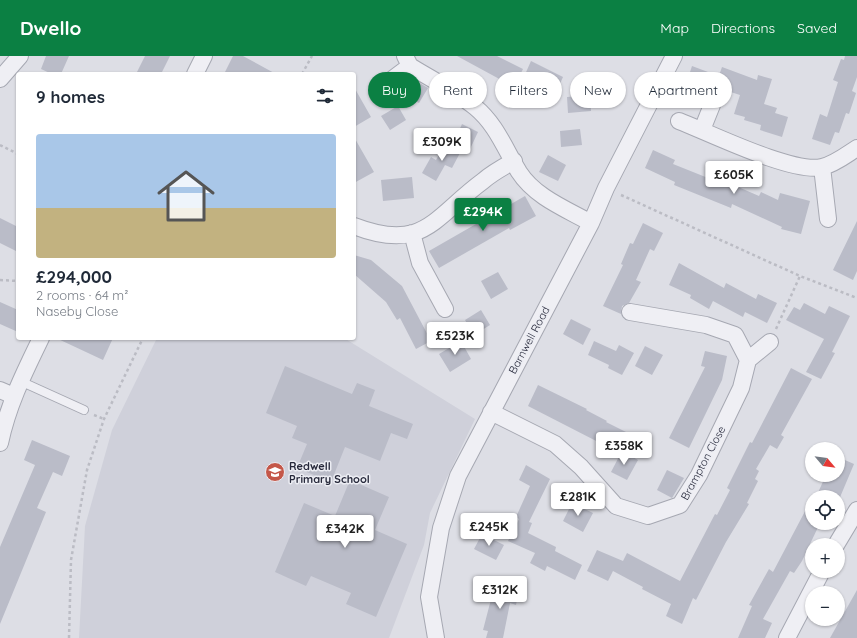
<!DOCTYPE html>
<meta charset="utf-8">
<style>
body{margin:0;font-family:Quicksand,sans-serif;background:#f2f2f3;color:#1f2937;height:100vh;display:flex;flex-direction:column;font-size:15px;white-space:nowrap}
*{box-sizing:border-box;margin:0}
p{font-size:13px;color:#747a83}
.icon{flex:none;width:22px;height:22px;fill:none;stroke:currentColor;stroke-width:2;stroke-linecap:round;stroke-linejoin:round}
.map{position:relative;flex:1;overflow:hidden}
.side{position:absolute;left:16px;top:16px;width:340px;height:268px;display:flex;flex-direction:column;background:#fff;border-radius:4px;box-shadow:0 1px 3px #0004}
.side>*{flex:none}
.hud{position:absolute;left:368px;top:16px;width:380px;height:36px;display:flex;gap:8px}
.needle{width:26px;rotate:119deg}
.buttons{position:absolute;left:805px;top:386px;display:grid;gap:8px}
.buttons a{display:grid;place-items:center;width:40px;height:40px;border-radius:50%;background:#fff;box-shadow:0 1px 3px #0004;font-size:20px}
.price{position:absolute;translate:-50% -34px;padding:0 9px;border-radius:4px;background:#fff;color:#222;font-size:13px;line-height:26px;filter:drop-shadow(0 1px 2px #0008)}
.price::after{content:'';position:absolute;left:50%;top:24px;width:12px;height:9px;margin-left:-6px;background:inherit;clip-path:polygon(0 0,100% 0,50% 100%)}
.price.current{background:#0b8043;color:#fff}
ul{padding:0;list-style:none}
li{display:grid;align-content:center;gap:8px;height:212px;padding:0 20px}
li+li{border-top:1px solid #e0e1e3}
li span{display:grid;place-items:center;height:124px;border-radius:4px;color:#555}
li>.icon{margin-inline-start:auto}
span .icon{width:72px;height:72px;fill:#fffc;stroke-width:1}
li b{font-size:17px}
h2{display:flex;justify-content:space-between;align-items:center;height:48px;padding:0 20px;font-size:17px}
.chip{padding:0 14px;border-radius:18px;background:#fff;box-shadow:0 1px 3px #0004;font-size:14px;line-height:36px}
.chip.current{background:#0b8043;color:#fff}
header{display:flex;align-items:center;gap:24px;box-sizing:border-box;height:56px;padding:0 20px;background:#0b8043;color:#fff}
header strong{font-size:19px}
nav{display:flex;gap:22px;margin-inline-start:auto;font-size:14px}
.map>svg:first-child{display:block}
.built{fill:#cfd0da}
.building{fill:#babcc8}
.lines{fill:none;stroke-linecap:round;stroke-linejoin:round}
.lane-casing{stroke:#a6a8b2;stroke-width:10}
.street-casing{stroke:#a6a8b2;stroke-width:18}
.path{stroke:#bbbcc4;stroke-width:2.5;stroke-dasharray:3 3;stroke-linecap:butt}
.lane{stroke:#efeff4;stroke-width:8}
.street{stroke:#efeff4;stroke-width:16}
.labels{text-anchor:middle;stroke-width:3;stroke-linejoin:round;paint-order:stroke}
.street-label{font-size:11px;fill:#27293b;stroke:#ecedf3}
.poi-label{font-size:11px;font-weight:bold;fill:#27293b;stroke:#ecedf3;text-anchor:start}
</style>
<header>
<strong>Dwello</strong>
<nav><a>Map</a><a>Directions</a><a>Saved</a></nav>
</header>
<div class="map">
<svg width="857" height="582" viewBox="0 0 857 582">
<rect width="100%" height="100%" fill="#dddee5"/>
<path class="built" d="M 157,282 L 344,282 L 475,363 L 430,457 L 424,489 L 389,582 L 79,582 L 85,470 L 112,374 Z"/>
<path class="building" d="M 46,0 L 69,0 L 61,18 L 52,18 L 41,13 Z
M 145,0 L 170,0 L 161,18 L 136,18 Z
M 233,0 L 243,0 L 276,18 L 224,18 Z
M 457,0 L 497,0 L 523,13 L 514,31 Z
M 845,0 L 857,0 L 857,21 L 852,35 L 856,37 L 849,58 L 846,57 L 839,77 L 835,76 L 830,89 L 812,83 L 820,58 L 827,61 L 838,26 L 833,24 L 841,3 L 844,4 Z
M 531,5 L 563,21 L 555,39 L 523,23 Z
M 692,10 L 708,16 L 700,36 L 685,31 Z
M 722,11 L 757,24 L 758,19 L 772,23 L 764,48 L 777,52 L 775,57 L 788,61 L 782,81 L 760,74 L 761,69 L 744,64 L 745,61 L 734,58 L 740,39 L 715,31 Z
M 413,23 L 428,32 L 419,47 L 404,39 Z
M 354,31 L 371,61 L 354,71 Z
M 590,39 L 591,55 L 568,57 L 567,41 Z
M 398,50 L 406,64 L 390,74 L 381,60 Z
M 462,68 L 478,76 L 470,93 L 454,86 Z
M 580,73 L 582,89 L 561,91 L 560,75 Z
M 354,81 L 374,116 L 354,127 Z
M 446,87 L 461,95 L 452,112 L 445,109 L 436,125 L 422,117 L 431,101 L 436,104 Z
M 653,94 L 675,104 L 673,108 L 728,130 L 729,127 L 759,140 L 761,136 L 778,144 L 780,137 L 810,145 L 801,178 L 781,173 L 782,171 L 732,148 L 731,152 L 674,129 L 675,126 L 645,112 Z
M 548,99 L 566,109 L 558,125 L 539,116 Z
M 412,121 L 414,142 L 383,145 L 381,124 Z
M 525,140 L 536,160 L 510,174 L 509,172 L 439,212 L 429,195 Z
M 0,162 L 18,171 L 18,196 L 0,187 Z
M 857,165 L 857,215 L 853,224 L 833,214 Z
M 643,167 L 663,177 L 654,195 L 650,193 L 636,224 L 641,226 L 629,247 L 622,250 L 621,258 L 603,250 L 623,209 L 621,208 L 630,187 L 633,188 Z
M 354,199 L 371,204 L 402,230 L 431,285 L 416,293 L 400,262 L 397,264 L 386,246 L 354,218 Z
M 679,207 L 724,232 L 726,227 L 756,243 L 758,238 L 777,247 L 767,267 L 745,256 L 743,261 L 713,245 L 709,253 L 690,242 L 691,239 L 669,229 Z
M 498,216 L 508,233 L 491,243 L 481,225 Z
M 0,246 L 18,254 L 18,276 L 0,268 Z
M 804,247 L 825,258 L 829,250 L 850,260 L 832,296 L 835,297 L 821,323 L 806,316 L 824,283 L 786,264 L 794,251 L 800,254 Z
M 481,254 L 490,269 L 474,279 L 465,264 Z
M 571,263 L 591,273 L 583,289 L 563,278 Z
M 56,282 L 113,282 L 103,304 Z
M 461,285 L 471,303 L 450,316 L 439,298 Z
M 594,285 L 616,295 L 619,289 L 634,297 L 622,319 L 608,312 L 609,309 L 588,299 Z
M 645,290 L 663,299 L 652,319 L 635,310 Z
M 705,295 L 727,300 L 722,324 L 689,392 L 669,382 L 705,311 L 701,310 Z
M 285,310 L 352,338 L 357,327 L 375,334 L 369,350 L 413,368 L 407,383 L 391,377 L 380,405 L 345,391 L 331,426 L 297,412 L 307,388 L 292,382 L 297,370 L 266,357 Z
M 791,312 L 812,323 L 781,379 L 784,381 L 777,393 L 770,389 L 756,413 L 759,415 L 755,423 L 758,425 L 747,447 L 749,448 L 726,486 L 696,544 L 693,542 L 682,568 L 666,560 L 671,548 L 642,533 L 643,531 L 613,515 L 608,525 L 587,515 L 597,494 L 623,505 L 627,497 L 680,525 L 715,458 L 717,459 L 730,434 L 727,432 L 750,386 L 752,387 Z
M 538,329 L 587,353 L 586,354 L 607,365 L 606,366 L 628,377 L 617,398 L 603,392 L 604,389 L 528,350 Z
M 32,384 L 70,400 L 62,420 L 53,416 L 37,452 L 46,456 L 0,568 L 0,491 L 35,409 L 24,404 Z
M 622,395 L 638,404 L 627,424 L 611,416 Z
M 838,401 L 854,408 L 838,446 L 838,441 L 816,441 L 826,419 L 838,419 Z
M 526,409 L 550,423 L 529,466 L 532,467 L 528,477 L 556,491 L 555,495 L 582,509 L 575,524 L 547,510 L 545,515 L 530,507 L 535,497 L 508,485 L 519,463 L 516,461 L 530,430 L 519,424 Z
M 667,414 L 684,422 L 672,442 L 657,434 Z
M 350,424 L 389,441 L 375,474 L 407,488 L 376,561 L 346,548 L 351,537 L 311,520 L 306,530 L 275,516 L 304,447 L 335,460 Z
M 812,442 L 812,467 L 820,467 L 802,505 L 794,517 L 790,515 L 763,563 L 772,567 L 765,582 L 738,582 L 752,550 L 749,549 L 769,513 L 773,516 Z
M 572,447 L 593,457 L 583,476 L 563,465 Z
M 482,478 L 504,489 L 496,504 L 474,493 Z
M 495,528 L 519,533 L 516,549 L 510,547 L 503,582 L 486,582 L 488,575 L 483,574 Z
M 857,534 L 857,582 L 830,582 Z"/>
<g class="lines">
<defs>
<path id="lane" d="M 20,325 L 84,354"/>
<path id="street" d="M 405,0 L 410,10 C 431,23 455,35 475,51 C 496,68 505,93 519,116 C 535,141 566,153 591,167
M 195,18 L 204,0
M 0,23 L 20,0
M 390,25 L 410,10
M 679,65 C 710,77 793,118 822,111 C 835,108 846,99 857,92
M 702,74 L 712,49
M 822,111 L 828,163
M 354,170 C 424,197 434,161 483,125 C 492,117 503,111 514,105
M 412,177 L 420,207 L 445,253
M 748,304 L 770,286
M 0,334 L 14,340
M 491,356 L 555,388 L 581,411 L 616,450 L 648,460 L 680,449 L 699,419 L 741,332 L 748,304 L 735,279 L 706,269 L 630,256
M 0,387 C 8,349 24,317 41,282
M 836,489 L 857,454
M 436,582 L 429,541 L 441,472 L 458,420 L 591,167 L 606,132 L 674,0
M 787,582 L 822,515"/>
</defs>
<use href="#lane" class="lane-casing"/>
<use href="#street" class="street-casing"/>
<path class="path" d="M 302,18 L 312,0
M 0,89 L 18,98
M 621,139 L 800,220 L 857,242
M 0,224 L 18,225
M 776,273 L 800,220
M 94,359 L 104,363
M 69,582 L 71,504 L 87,414 L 104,363 L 143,282"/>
<use href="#lane" class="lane"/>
<use href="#street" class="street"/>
</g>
<defs>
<symbol id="school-disc" viewBox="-11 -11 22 22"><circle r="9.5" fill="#c45749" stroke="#ecedf3"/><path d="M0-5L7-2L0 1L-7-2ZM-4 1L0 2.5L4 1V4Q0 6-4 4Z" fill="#fff"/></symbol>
</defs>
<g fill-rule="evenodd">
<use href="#school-disc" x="264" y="405" width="22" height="22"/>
</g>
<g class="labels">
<g class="street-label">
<text transform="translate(529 284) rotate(-62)" y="4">Barnwell Road</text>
<text transform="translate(703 407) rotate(-62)" y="4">Brampton Close</text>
</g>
<g class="poi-label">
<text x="289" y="414">Redwell<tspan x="289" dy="13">Primary School</tspan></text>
</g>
</g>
</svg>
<div class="buttons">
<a><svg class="needle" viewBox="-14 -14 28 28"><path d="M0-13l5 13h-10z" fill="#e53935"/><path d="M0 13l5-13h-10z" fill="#747a83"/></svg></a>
<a><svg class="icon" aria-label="locate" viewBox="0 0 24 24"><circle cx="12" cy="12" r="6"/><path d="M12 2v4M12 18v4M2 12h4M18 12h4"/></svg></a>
<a>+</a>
<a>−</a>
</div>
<b class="price" style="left:442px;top:106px">£309K</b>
<b class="price" style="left:734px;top:139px">£605K</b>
<b class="price current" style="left:483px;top:176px">£294K</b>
<b class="price" style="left:455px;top:300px">£523K</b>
<b class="price" style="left:624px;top:410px">£358K</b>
<b class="price" style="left:578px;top:461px">£281K</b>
<b class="price" style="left:489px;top:491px">£245K</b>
<b class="price" style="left:345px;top:493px">£342K</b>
<b class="price" style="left:500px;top:554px">£312K</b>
<div class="hud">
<a class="chip current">Buy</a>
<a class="chip">Rent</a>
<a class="chip">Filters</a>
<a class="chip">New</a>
<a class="chip">Apartment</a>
</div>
<section class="side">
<h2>9 homes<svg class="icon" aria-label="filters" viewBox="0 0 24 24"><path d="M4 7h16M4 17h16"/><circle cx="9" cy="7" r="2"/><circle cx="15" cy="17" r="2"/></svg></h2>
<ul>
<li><span style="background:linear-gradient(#a9c7e8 60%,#c2b280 0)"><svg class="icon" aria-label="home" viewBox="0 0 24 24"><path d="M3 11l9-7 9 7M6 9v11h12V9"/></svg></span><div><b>£294,000</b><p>2 rooms · 64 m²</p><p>Naseby Close</p></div></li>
</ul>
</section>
</div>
